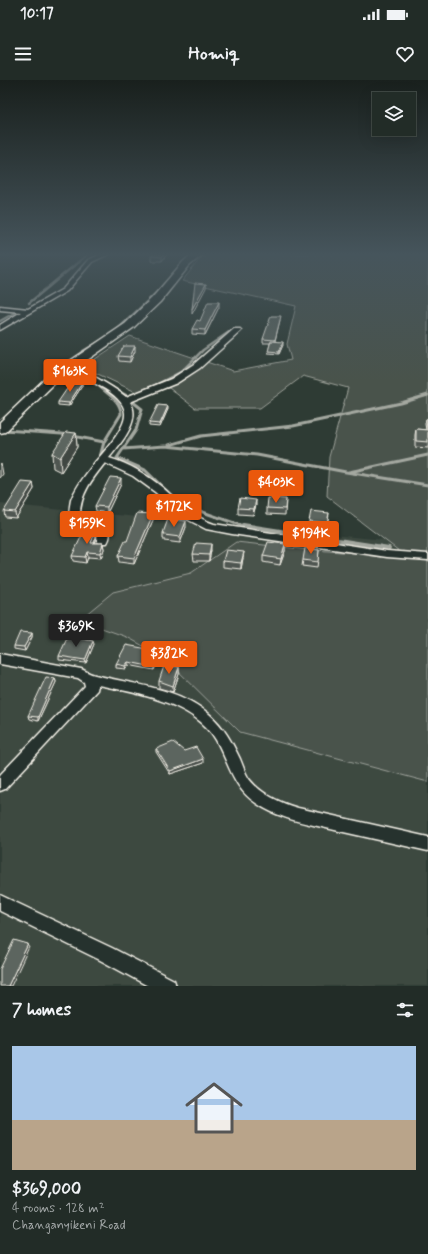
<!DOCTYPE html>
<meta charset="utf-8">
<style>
body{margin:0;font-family:Mynerve,sans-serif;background:#2a342f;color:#f1f3f6;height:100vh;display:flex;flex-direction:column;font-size:15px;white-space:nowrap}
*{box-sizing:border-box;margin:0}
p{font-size:13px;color:#a2a7a7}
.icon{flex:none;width:22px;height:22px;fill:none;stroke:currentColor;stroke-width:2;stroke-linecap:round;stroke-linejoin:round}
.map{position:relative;height:906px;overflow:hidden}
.details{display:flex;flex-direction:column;background:#222c27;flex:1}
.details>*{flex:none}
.controls{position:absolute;left:372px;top:12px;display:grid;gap:8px}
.controls a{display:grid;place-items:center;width:44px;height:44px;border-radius:0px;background:#222c27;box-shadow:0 4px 16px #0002,0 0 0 1px #3f4844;font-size:20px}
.price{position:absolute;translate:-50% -34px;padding:0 9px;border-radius:4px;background:#ea580c;color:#fff;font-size:13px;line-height:26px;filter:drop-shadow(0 1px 2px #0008)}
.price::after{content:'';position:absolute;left:50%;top:24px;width:12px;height:9px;margin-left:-6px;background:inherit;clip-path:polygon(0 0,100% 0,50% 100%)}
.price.on{background:#222;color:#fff}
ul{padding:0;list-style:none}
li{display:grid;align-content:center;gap:8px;height:212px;padding:0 12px}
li+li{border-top:1px solid #3f4844}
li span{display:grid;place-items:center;height:124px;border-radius:0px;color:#555}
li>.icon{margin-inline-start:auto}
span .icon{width:72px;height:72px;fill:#fffc;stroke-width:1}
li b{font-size:17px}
h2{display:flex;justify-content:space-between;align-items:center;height:48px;padding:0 12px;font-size:17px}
.status{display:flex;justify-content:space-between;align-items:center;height:28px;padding:0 20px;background:#222c27;direction:ltr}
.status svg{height:11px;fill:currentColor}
header{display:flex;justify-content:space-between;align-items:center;height:52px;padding:0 12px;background:#222c27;font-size:18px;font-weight:700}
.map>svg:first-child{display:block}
.built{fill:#3c4841}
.green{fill:#48524c;stroke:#9ea29a}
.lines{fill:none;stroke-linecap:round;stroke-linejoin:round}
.stream-far2{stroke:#a4a8a0;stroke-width:2.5}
.stream-far1{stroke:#a4a8a0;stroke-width:3}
.stream{stroke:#a4a8a0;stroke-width:4}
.street-casing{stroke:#f4f1e8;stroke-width:3}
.secondary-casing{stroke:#f4f1e8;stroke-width:3}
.street{fill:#26332d;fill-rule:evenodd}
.secondary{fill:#26332d;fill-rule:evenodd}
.wall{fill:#4f5751;stroke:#f4f1e8}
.shaded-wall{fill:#404742;stroke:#f4f1e8}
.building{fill:#5c655e;stroke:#f4f1e8}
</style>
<div class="status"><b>10:17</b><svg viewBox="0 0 49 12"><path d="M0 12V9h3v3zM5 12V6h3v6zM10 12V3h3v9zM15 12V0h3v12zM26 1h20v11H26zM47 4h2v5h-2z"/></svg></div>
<header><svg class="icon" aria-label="menu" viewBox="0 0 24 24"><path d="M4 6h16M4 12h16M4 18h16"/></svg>Homiq<svg class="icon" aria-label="heart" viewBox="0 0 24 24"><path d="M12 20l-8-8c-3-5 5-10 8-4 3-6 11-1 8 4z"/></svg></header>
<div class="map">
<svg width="428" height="906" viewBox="0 0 428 906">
<rect width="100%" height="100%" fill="#2e3b34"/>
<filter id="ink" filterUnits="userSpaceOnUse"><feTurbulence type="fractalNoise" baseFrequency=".025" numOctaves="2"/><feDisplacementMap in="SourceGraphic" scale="8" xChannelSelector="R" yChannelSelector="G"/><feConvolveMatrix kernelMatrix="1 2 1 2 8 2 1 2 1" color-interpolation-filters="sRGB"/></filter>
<g filter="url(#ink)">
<path class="built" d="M 0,424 L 428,464 L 428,906 L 0,906 Z"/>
<path class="green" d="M 208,174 L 428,174 L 428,477 L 399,471 L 327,416 L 329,377 L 348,308 L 303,296 L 260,328 L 195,328 L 169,308 L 138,313 L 83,287 L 130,256 L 233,291 L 291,280 L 287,264 L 296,226 L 182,201 L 201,178 Z
M 236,462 L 301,469 L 409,477 L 428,481 L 428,702 L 240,652 L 165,578 L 127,557 L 79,540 L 113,512 L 191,493 Z"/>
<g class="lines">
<path class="stream-far2" d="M 29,223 L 88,174
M 0,241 L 16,232
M 118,249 L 158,211 L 190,174
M 83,271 L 105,258
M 65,293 L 68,293
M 180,293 L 203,270 L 229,252"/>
<path class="stream-far1" d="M 64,294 L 66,292 L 91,301
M 102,302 L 129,317 L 132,315
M 98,305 C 107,314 121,320 121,334 L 104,362 L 100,377
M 154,306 L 181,292
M 133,322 L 142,329 L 136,350 L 117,378 L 145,390 L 180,424 L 240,445 L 249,446
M 4,350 L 62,354 L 104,362
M 169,365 L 201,356 L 293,346 L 401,323 L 428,315
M 123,369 L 165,366 L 257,375 L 346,392 L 428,405
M 349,392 L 428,375"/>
<path class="stream" d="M 243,445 L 389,468"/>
<defs>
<path id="street" d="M 101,174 L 109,174 L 92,182 L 67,211 L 0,250 L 0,245 L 21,232 L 0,230 L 0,226 L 28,229 L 63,209 L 88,180 Z
M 234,249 L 240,249 L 241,251 L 200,288 L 177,303 L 130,322 C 142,340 120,364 109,378 C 130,384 147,395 163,408 C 179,422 193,437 214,444 L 387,471 L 428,474 L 428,480 L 387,477 L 232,454 L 206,449 L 185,438 L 155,412 L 133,396 L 105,383 C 93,398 80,414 80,435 C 91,441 118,445 107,463 L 99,463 L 97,461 C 100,444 82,446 71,438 C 68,433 70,426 71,420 C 76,406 87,393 96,381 C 105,371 125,348 125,335 C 127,313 80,296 63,291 L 62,289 L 63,287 C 77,284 115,308 126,317 L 171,299 L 194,284 Z
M 0,574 L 81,589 C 86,591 90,594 95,595 C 134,605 178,607 209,634 C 224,647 232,662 240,679 C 243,686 245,693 249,699 C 261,714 280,723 298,728 L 428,757 L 428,771 C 398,764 369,758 339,751 C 311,744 280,740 256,723 C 233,708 229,683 216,660 C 195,623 137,613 98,605 L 97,610 L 5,709 L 0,711 L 0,695 L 85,606 L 84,602 L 78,598 L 0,584 Z
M 0,815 L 112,868 L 174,900 L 176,906 L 148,906 L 100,880 L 0,831 Z"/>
<path id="secondary" d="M 192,174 L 203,174 L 189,186 L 160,222 L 133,248 L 56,302 L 5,352 L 0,353 L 0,342 L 48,296 L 125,244 L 152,218 L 183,182 Z"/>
</defs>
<use href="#street" class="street-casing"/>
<use href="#secondary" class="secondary-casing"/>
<use href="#street" class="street"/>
<use href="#secondary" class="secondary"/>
</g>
<path class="wall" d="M 167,174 L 162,181 L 151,181 L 151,176 Z
M 219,227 L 205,255 L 192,254 L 192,249 L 200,241 Z
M 280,240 L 275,261 L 283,265 L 279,274 L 268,273 L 270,263 L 263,263 L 263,259 Z
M 135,271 L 130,282 L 119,281 L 118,276 Z
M 82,303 L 82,306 L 69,326 L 58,325 L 58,322 Z
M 168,329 L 160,347 L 149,346 L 149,343 Z
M 426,339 L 428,339 L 428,368 L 415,367 L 415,355 L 416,349 L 426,350 L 425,344 Z
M 76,353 L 77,367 L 61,392 L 53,388 L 52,373 Z
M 33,403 L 34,409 L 16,438 L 5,437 L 4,431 Z
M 121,404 L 107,433 L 96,431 L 95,426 Z
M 286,419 L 285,435 L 267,434 L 267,428 Z
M 256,425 L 253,435 L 238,434 L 238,428 Z
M 329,433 L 327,449 L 309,447 L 309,441 Z
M 153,440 L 134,484 L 119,482 L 118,476 L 127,461 Z
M 186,447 L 180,463 L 164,461 L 164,459 L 163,459 L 163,453 Z
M 95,452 L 96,457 L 94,463 L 103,463 L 104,469 L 101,478 L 88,477 L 86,483 L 73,481 L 72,476 Z
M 285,464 L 285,471 L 280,485 L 263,482 L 263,476 Z
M 211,470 L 209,481 L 194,481 L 193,474 Z
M 319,470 L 317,488 L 302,486 L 303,480 Z
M 243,478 L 241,489 L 223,487 L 223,481 Z
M 32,553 L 32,557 L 25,571 L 14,569 L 14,566 Z
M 94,564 L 86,583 L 59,580 L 59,576 Z
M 162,572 L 154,590 L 128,585 L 126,589 L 116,588 L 116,584 Z
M 179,587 L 179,594 L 173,612 L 159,608 L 159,601 Z
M 55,598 L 56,602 L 38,641 L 29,639 L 28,636 Z
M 156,669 L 184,671 L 203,683 L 170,694 L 156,672 Z"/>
<path class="shaded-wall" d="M 164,174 L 167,174 L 162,181 L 162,177 Z
M 206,204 L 206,208 L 192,234 L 192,229 Z
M 219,222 L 219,227 L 205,255 L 205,250 Z
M 283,262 L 283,265 L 279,274 L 279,272 Z
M 135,266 L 135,271 L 130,282 L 130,277 Z
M 82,303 L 82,306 L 69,326 L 69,323 Z
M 168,326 L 168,329 L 160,347 L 160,344 Z
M 76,353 L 77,367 L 61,392 L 60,378 Z
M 1,383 L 3,394 L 0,398 L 0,385 Z
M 121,398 L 121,404 L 107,433 L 107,427 Z
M 33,403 L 34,409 L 16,438 L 15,432 Z
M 256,420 L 256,425 L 253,435 L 254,429 Z
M 153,434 L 153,440 L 134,484 L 134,478 Z
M 186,441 L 186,447 L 180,463 L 180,457 Z
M 95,452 L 96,457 L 92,468 L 91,463 Z
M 103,463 L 104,469 L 101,478 L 100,473 Z
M 211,464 L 211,470 L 209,481 L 209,475 Z
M 285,464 L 285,471 L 280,485 L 281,479 Z
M 87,472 L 88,477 L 86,483 L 85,477 Z
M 244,472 L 243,478 L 241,489 L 241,483 Z
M 32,553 L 32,557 L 25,571 L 24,567 Z
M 93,561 L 94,564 L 86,583 L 85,580 Z
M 162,569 L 162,572 L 154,590 L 154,587 Z
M 128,582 L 128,585 L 126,589 L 125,586 Z
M 179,587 L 179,594 L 173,612 L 173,606 Z
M 55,598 L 56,602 L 38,641 L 38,637 Z
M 203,679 L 203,683 L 170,694 L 170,691 Z
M 28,864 L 29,867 L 11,906 L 8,906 Z"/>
<path class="building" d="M 153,174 L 164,174 L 162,177 L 151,176 Z
M 195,203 L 206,204 L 192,229 Z
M 208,222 L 219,222 L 205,250 L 192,249 L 197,240 L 200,241 Z
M 271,236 L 281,236 L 275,260 L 263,259 Z
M 271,261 L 283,262 L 279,272 L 268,271 Z
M 124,266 L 135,266 L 130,277 L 118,276 Z
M 71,303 L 82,303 L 69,323 L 58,322 Z
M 158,325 L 168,326 L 160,344 L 149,343 Z
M 426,339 L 428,339 L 428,350 L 427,349 Z
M 416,349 L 428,350 L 428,362 L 416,361 Z
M 66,352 L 76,353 L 60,378 L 52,373 Z
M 110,397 L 121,398 L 107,427 L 95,426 Z
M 22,402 L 33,403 L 15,432 L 4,431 Z
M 240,418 L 256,420 L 254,429 L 238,428 Z
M 268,418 L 286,419 L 285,429 L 267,428 Z
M 311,431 L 329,433 L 327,443 L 309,441 Z
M 137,433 L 153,434 L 134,478 L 118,476 L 125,461 L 127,461 Z
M 168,439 L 186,441 L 180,457 L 164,455 L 165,453 L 163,453 Z
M 84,451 L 95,452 L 91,463 L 103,463 L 100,473 L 87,472 L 85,477 L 72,476 Z
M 268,462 L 285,464 L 281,479 L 263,476 Z
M 196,463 L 211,464 L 209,475 L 193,474 Z
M 305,468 L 319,470 L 318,482 L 303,480 Z
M 226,470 L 244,472 L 241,483 L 223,481 Z
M 20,552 L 32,553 L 24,567 L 14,566 Z
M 68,556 L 93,561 L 85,580 L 59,576 Z
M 126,565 L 148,569 L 149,566 L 162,569 L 154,587 L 128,582 L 125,586 L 116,584 Z
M 164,586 L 179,587 L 173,606 L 159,601 Z
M 46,597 L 55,598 L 38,637 L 28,636 Z
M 173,662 L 184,671 L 196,667 L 203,679 L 170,691 L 156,669 Z
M 14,860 L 28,864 L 8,906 L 0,906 L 0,889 Z"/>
</g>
<linearGradient id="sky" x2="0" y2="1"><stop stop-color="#19201d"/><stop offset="0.58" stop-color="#46555c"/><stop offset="1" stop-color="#46555c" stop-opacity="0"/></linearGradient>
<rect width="428" height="301" fill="url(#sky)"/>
</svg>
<div class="controls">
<a><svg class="icon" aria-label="layers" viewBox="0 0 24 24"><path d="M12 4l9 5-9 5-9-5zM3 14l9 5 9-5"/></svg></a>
</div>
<b class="price" style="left:70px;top:313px">$163K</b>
<b class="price" style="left:276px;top:424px">$403K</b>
<b class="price" style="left:174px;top:448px">$172K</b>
<b class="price" style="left:87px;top:465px">$159K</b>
<b class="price" style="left:311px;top:475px">$194K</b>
<b class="price on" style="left:76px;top:568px">$369K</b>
<b class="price" style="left:169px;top:595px">$382K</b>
</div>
<section class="details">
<h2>7 homes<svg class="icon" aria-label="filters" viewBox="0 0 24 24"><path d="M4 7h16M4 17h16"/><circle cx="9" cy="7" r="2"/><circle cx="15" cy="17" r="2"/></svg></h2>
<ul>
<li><span style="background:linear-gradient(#a9c7e8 60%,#b9a48a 0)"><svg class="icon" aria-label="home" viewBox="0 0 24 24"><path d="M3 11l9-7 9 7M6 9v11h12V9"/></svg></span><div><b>$369,000</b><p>4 rooms · 128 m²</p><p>Changanyikeni Road</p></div></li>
</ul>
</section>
